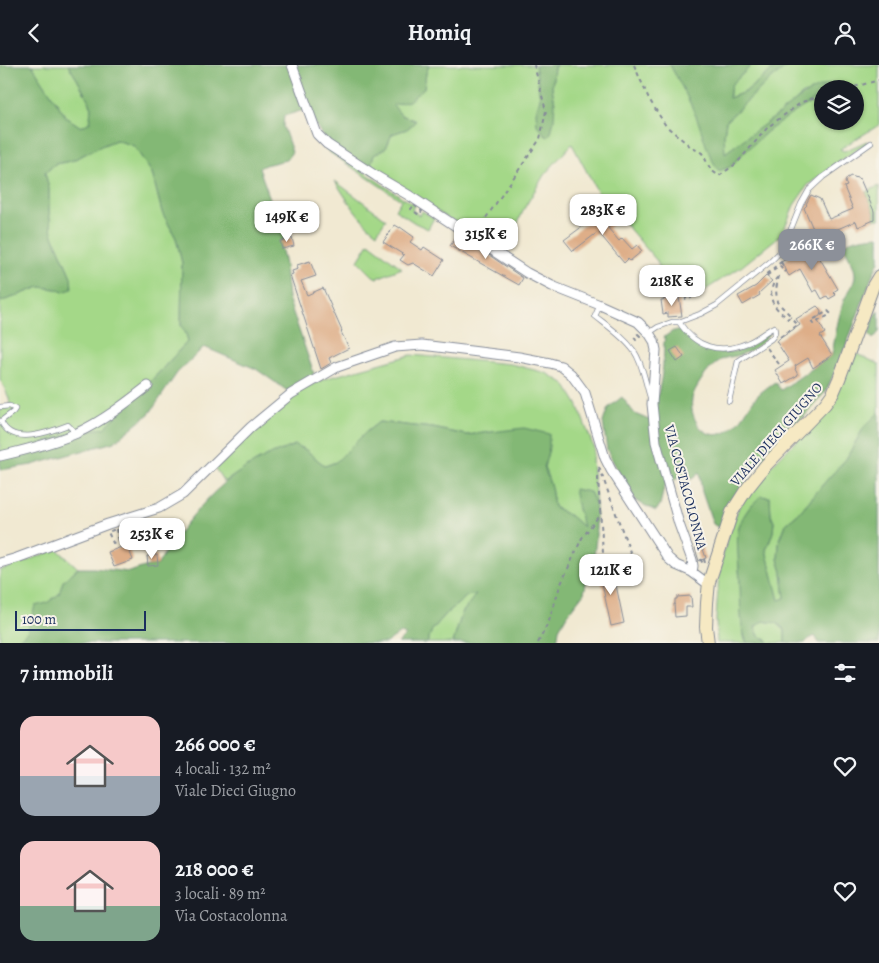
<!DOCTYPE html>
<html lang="it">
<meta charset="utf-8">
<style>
body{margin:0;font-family:Alegreya,serif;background:#242831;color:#f1f3f6;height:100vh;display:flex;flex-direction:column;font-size:19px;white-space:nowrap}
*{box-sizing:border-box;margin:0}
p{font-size:16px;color:#9ea1a6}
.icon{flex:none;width:28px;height:28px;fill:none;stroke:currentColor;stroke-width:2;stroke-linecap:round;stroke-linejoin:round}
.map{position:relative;height:578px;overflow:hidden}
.details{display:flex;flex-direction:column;background:#171b24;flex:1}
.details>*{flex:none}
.fabs{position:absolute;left:814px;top:15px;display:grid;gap:10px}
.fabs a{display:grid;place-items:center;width:50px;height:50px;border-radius:50%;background:#171b24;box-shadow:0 1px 4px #0004;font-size:25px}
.scale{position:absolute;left:15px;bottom:12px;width:131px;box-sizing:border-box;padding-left:5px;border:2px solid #1b2f5e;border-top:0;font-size:14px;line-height:18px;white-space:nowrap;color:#1b2f5e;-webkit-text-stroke:4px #f7f3e8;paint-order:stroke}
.price{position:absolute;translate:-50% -42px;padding:0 11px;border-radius:10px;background:#fff;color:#222;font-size:16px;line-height:32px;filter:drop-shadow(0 1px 2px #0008)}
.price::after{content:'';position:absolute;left:50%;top:30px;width:15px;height:11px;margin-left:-8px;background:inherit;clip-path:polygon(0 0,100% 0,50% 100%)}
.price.selected{background:#8c9099;color:#fff}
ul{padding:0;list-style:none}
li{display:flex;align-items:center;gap:15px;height:125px;padding:0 20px}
li span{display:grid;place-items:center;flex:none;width:140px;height:100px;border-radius:15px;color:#555}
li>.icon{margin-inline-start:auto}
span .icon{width:60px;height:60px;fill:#fffc;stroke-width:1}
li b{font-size:21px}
h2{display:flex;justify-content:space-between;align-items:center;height:60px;padding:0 20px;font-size:21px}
header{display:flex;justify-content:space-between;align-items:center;height:65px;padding:0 20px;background:#171b24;font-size:22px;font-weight:700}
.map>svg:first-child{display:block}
.green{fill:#a4d888;stroke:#608473}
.forest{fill:#83b874;stroke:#4f7469}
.building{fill:#deae88}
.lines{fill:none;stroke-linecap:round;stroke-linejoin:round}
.lane-casing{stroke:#868c98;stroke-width:6}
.street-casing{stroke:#868c98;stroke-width:11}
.secondary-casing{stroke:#868c98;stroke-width:14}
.path{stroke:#868c98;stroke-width:2;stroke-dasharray:4 4;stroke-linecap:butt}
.lane{stroke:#fff;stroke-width:4.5}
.street{stroke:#fff;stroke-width:9}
.secondary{stroke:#f6e9c3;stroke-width:12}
.labels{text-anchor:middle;stroke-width:4;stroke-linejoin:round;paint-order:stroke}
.street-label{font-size:14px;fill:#1b2f5e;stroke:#f7f3e8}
</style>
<header><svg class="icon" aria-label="back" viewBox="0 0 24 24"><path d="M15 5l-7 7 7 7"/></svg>Homiq<svg class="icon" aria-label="person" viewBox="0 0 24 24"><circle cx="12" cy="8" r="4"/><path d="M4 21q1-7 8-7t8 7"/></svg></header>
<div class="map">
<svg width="879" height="578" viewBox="0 0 879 578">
<rect width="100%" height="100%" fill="#f7f3e8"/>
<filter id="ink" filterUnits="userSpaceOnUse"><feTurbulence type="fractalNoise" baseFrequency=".02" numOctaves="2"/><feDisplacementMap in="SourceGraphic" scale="10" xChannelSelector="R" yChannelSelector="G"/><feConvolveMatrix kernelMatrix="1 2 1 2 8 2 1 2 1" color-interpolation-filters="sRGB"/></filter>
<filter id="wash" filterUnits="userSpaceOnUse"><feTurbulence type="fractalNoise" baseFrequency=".0096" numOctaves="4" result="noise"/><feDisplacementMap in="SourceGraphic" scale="20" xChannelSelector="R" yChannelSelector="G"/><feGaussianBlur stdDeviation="1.12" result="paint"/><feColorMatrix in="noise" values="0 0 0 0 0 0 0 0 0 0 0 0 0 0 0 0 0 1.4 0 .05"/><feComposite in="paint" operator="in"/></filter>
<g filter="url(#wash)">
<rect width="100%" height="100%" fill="#f1e9d2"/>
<path class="green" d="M 32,0 L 68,0 L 77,14 L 91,40 L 90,57 L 81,62 L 66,52 Z
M 429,0 L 535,0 L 538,17 L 540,34 L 536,47 L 555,38 L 552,23 L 554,2 L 557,0 L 670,0 L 685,26 L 698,55 L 730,102 C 754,75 791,46 822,30 L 822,56 L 855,56 L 855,24 L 832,24 L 834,19 L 803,29 L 787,43 L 724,89 L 724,70 L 726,56 L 766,18 L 789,0 L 879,0 L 879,60 L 840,84 L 844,86 L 867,76 L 866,79 L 840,96 L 808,120 L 794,140 L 782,169 L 741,202 L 702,227 L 668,232 L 664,215 L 657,196 L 597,126 L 572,79 L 544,110 L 525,142 L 510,175 L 493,168 L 480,171 L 473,168 L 375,108 L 371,98 L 374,90 L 386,83 L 392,69 L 407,64 L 416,56 L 401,50 L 392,40 L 424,23 L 426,8 Z
M 752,0 L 778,0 L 745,27 L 729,33 L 731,20 Z
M 310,69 L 382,119 L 414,140 L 412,145 L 419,150 L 422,146 L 434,153 L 428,164 L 415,158 L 395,145 L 401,135 L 329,87 Z
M 116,75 L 134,81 L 152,108 L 162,147 L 176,173 L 182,198 L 181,260 L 186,269 L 188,276 L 138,330 L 104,363 L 76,367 L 0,391 L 0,344 L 10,342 L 9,333 L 2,318 L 0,316 L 0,237 L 40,222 L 56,224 L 71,212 L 52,168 L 49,146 L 49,123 L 45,108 L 55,99 L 71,96 L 101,81 Z
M 335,116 L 386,154 L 377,168 C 361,157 345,132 335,116 Z
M 879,121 L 879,154 L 874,154 L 875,148 L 866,127 Z
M 369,178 L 402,203 L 377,213 L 373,211 L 358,196 Z
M 854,288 L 879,299 L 879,347 L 864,362 L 846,394 L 825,417 L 798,449 L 786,459 L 779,477 L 778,494 L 782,507 L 785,533 L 779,536 L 766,485 L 773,467 L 774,457 L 771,450 L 770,432 L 751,440 L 743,453 L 738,464 L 739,503 L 744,572 L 747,578 L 717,578 L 716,554 L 719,508 L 727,474 L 739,442 L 760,412 L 827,345 Z
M 411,290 L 511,299 L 546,308 L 565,319 L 577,339 L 594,383 L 592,395 L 596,440 L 590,427 L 578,444 L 584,463 L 572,452 L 554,442 L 551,422 L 544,402 L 549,383 L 494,367 L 467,370 L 433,363 L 379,357 L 366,367 L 336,397 L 325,401 L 306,385 L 295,380 L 256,397 L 224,417 L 213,400 L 291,329 L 324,314 Z
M 57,484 L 78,503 L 63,516 L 60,529 L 47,538 L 27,567 L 19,574 L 0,577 L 0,505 L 8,503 Z
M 477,529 L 462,548 L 453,578 L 427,578 L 432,565 L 446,549 L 467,531 Z
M 762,556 L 777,558 L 785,565 L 785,578 L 769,578 L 767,575 L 759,571 L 755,562 Z"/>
<path class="forest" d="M 0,0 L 32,0 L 66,52 L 81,62 L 90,57 L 91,40 L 77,14 L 68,0 L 429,0 L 426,8 L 424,23 L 409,36 L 393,40 L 401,50 L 416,56 L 407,64 L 392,69 L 386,83 L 374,90 L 371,98 L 376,111 L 327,79 L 307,44 L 284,51 L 283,61 L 292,87 L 286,95 L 265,100 L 259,103 L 273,142 L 286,174 L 280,176 L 285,200 L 288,233 L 314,309 L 289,327 L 256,304 L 204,282 L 177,308 L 150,348 L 114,377 L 32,400 L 0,405 L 0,391 L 76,367 L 104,363 L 138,330 L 188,276 L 186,269 L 181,260 L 182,198 L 176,173 L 162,147 L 152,108 L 134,81 L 116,75 L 101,81 L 71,96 L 55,99 L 45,108 L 49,123 L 49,146 L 52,168 L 71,212 L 72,224 L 63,227 L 56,224 L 40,222 L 0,237 Z
M 535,0 L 557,0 L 554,2 L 552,23 L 555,38 L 554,54 L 551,68 L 547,72 L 537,60 L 536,47 L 540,34 L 538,17 Z
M 670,0 L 752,0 L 731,20 L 729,33 L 745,27 L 778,0 L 789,0 L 766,18 L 726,56 L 724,70 L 725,88 C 741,76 758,64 775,52 C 796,36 807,23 834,18 L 832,24 L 822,24 L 822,30 L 789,51 L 768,66 L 740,91 L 730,102 L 719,106 C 708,91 704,73 698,56 C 690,36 680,18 670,0 Z
M 879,171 L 879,196 L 871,214 L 843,289 L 826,326 L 802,354 L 775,380 L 742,421 L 722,465 L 713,459 L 702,427 L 699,408 L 692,414 L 679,412 L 664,422 L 660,440 L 656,446 L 636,436 L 618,406 L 607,385 L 603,357 L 608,343 L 622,332 L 635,349 L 649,355 C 660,329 664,305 664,277 L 666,275 L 664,272 L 673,266 L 681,266 C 696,284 724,293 746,283 C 755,279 762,273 769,267 C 766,279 747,288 736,291 C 731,292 726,292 721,295 C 711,300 697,319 693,330 C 686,351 705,380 728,366 C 744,356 746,344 757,331 C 762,326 769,321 775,317 L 781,325 L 832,290 C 835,272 838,253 844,235 C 848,227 855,219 855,210 C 855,200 847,189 843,180 C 852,173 867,172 879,171 Z
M 879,246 L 879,267 L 873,274 L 869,269 L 874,252 Z
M 879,347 L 879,578 L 819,578 L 815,571 L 809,574 L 805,578 L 785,578 L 785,565 L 777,558 L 763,556 L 755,562 L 759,571 L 767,575 L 769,578 L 747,578 C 739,559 741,540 740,521 C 740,505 735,476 739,462 C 743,449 751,440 761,431 L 770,432 L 771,450 L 774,457 L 773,467 L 766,485 L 779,535 L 785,533 L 782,507 L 778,494 L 779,478 L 786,459 L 798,449 L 825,417 L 846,394 L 864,362 Z
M 379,357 L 433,363 L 467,370 L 524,363 L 549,369 L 549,383 L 544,402 L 551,422 L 554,442 L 572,452 L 583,462 L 578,444 L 574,424 L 590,427 L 596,440 L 596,473 L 594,491 L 588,509 L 584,528 L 567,550 L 559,564 L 557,578 L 453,578 L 462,548 L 476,529 L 467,531 L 446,549 L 432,565 L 427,578 L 398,578 L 406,570 L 400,568 L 386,578 L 0,578 L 19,574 L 27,567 L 35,541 L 47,538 L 59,529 L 63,516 L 78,503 L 94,503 L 129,507 L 148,501 L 158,500 C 164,487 173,475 182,464 C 203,437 225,413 256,397 C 268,390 282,385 295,380 L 306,385 L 325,401 L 336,397 L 366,367 Z"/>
<g id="blocks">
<path class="building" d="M 851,111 L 860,114 L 874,146 L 874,155 L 858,162 L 856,156 L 817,173 L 804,143 L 807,140 L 806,139 L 811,130 L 820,134 L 829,154 L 853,144 L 844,122 L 847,121 L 845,117 L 847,113 Z
M 609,143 L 617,152 L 615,154 L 616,156 L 608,163 L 619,176 L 622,173 L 632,184 L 637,180 L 642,186 L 630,196 L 628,194 L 624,198 L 598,167 L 573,186 L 564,175 L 587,158 L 588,159 L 603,146 L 604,147 Z
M 395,160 L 400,163 L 400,162 L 414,172 L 410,177 L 422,185 L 424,182 L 444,195 L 434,211 L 413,198 L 408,200 L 400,195 L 404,190 L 383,177 Z
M 456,172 L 489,190 L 523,213 L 519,220 L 450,181 Z
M 292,173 L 294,181 L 282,184 L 280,176 Z
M 818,180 L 823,190 L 819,192 L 838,224 L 833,227 L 836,230 L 829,234 L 827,231 L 822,234 L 817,225 L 813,227 L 800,204 L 789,211 L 781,197 L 806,183 L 808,186 Z
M 310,196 L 316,211 L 301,216 L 307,230 L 323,223 L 342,266 L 341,267 L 349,283 L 329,293 L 331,298 L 321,304 L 290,210 L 293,209 L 292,206 L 298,204 L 297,200 Z
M 766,211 L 772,216 L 759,228 L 760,230 L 743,240 L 738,231 L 756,221 Z
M 679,232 L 682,251 L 668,252 L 668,248 L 663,249 L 661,235 Z
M 817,241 L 820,244 L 821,247 L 820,251 L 816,253 L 825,268 L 820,271 L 832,290 L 813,303 L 808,293 L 795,301 L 796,303 L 795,304 L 798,310 L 783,319 L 775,305 L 789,296 L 776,276 L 800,260 L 796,254 Z
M 677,282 L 684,292 L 677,297 L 670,286 Z
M 127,480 L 133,495 L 114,502 L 108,487 Z
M 702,481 L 706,493 L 699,496 L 695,483 Z
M 157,490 L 158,500 L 148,501 L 147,491 Z
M 612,501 L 624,558 L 611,561 L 599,504 Z
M 691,531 L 692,542 L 686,542 L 686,551 L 675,552 L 674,539 L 675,539 L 675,534 L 677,534 L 677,532 Z"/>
</g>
</g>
<g filter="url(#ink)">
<use href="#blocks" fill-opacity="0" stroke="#868c98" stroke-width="1"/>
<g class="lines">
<defs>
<path id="lane" d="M 600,240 L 595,251 C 609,262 624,272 634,286 C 643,299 645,317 650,332
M 679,257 C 695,282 719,290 747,278 C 756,275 764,267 774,262 C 776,268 775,270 771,274 L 738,296 L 729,336
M 649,268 L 658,262 L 672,257 L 679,257 L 700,249 L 717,240 L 771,196 L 783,184 L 801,139 L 809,125 L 823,112 L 871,78
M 0,342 L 10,341 L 15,344 L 13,347 L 1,356 C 11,382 50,367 68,360 L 72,364 L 73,369"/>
<path id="street" d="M 292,0 L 317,69 L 327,79 L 376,111 L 410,131 L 527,208 L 552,221 L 600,240 L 638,257 L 649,268 L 654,276 L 656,285 L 652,339 L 656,377 L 679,459 L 692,495 L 693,501 L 692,507
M 0,391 C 26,385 53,378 77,368 C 103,356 126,338 148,321
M 0,498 L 17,493 L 108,459 L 159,443 L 183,429 L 251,362 L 291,329 L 337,302 L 395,282 L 422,280 L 519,292 L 550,298 L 561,301 L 571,309 L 585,328 L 605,393 L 611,405 L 668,493 L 676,500 L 692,507 L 704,516 L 709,517"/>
<path id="secondary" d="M 708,578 L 706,562 L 707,538 L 709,517 L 732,447 L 746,425 L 766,400 L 825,339 L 833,328 L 839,314 L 873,221 L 879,211"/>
</defs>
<use href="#lane" class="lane-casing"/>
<use href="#street" class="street-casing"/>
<use href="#secondary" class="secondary-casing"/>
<path class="path" d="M 634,0 L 649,34 L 666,61 L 691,82 L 702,88 L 711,105 L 719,111 L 737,98 L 768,62 L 802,37 L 822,31
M 847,24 L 879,15
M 414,140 L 422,146 L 419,150 L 411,144 Z
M 477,166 L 540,74 L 546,46 L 534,0
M 811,170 L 813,175 L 811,176 L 809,172 Z
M 831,173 L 836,187 L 831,189 L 826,175 Z
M 781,197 L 786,206 L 784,207 L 780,201 L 766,211 L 765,210 Z
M 779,211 L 776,224 L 777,237 L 791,251 L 788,254 C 783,249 776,244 773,238 C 769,230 772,216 779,211 Z
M 691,230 L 691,233 L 686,234 L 686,231 Z
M 828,246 L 831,249 L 813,259 L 811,256 Z
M 638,269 L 640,271 L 636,275 L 634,272 Z
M 780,272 L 798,260 L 790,252
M 767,283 L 779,299
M 599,402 L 634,498
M 599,404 L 598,414 L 603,488
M 116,464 L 118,476 L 113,478 L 108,467 Z
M 704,494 L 705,498 L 703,499 L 701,495 Z
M 612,495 L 614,495 L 612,504 L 612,501 L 611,502 Z
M 538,578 L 549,556 L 560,521 L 582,473 L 601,448"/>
<use href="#lane" class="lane"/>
<use href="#street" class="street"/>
<use href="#secondary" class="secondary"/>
</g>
</g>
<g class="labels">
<g class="street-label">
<text transform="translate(776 369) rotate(-49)" y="5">VIALE DIECI GIUGNO</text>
<text transform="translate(686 422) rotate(75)" y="5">VIA COSTACOLONNA</text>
</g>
</g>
</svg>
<div class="fabs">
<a><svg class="icon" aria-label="layers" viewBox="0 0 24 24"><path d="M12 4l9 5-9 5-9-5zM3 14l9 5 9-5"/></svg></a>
</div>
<div class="scale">100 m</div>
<b class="price" style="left:603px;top:171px">283K €</b>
<b class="price" style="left:287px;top:178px">149K €</b>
<b class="price" style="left:486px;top:195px">315K €</b>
<b class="price selected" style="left:812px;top:206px">266K €</b>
<b class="price" style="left:672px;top:242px">218K €</b>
<b class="price" style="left:152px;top:495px">253K €</b>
<b class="price" style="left:611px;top:531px">121K €</b>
</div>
<section class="details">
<h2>7 immobili<svg class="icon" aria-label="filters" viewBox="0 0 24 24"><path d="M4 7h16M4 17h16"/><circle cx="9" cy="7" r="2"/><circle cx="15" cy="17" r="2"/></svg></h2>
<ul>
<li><span style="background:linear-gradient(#f6c9c9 60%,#9aa5b1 0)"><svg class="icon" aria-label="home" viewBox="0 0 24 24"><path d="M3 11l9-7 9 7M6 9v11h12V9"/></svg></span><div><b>266 000 €</b><p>4 locali · 132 m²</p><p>Viale Dieci Giugno</p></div><svg class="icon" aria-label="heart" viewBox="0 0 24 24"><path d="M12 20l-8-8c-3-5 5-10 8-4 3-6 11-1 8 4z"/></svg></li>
<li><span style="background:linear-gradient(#f6c9c9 65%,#7fa58c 0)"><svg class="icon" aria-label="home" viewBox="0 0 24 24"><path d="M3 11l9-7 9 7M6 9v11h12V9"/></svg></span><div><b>218 000 €</b><p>3 locali · 89 m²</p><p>Via Costacolonna</p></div><svg class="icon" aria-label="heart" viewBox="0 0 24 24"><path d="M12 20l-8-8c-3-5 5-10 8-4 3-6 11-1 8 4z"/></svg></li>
</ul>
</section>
